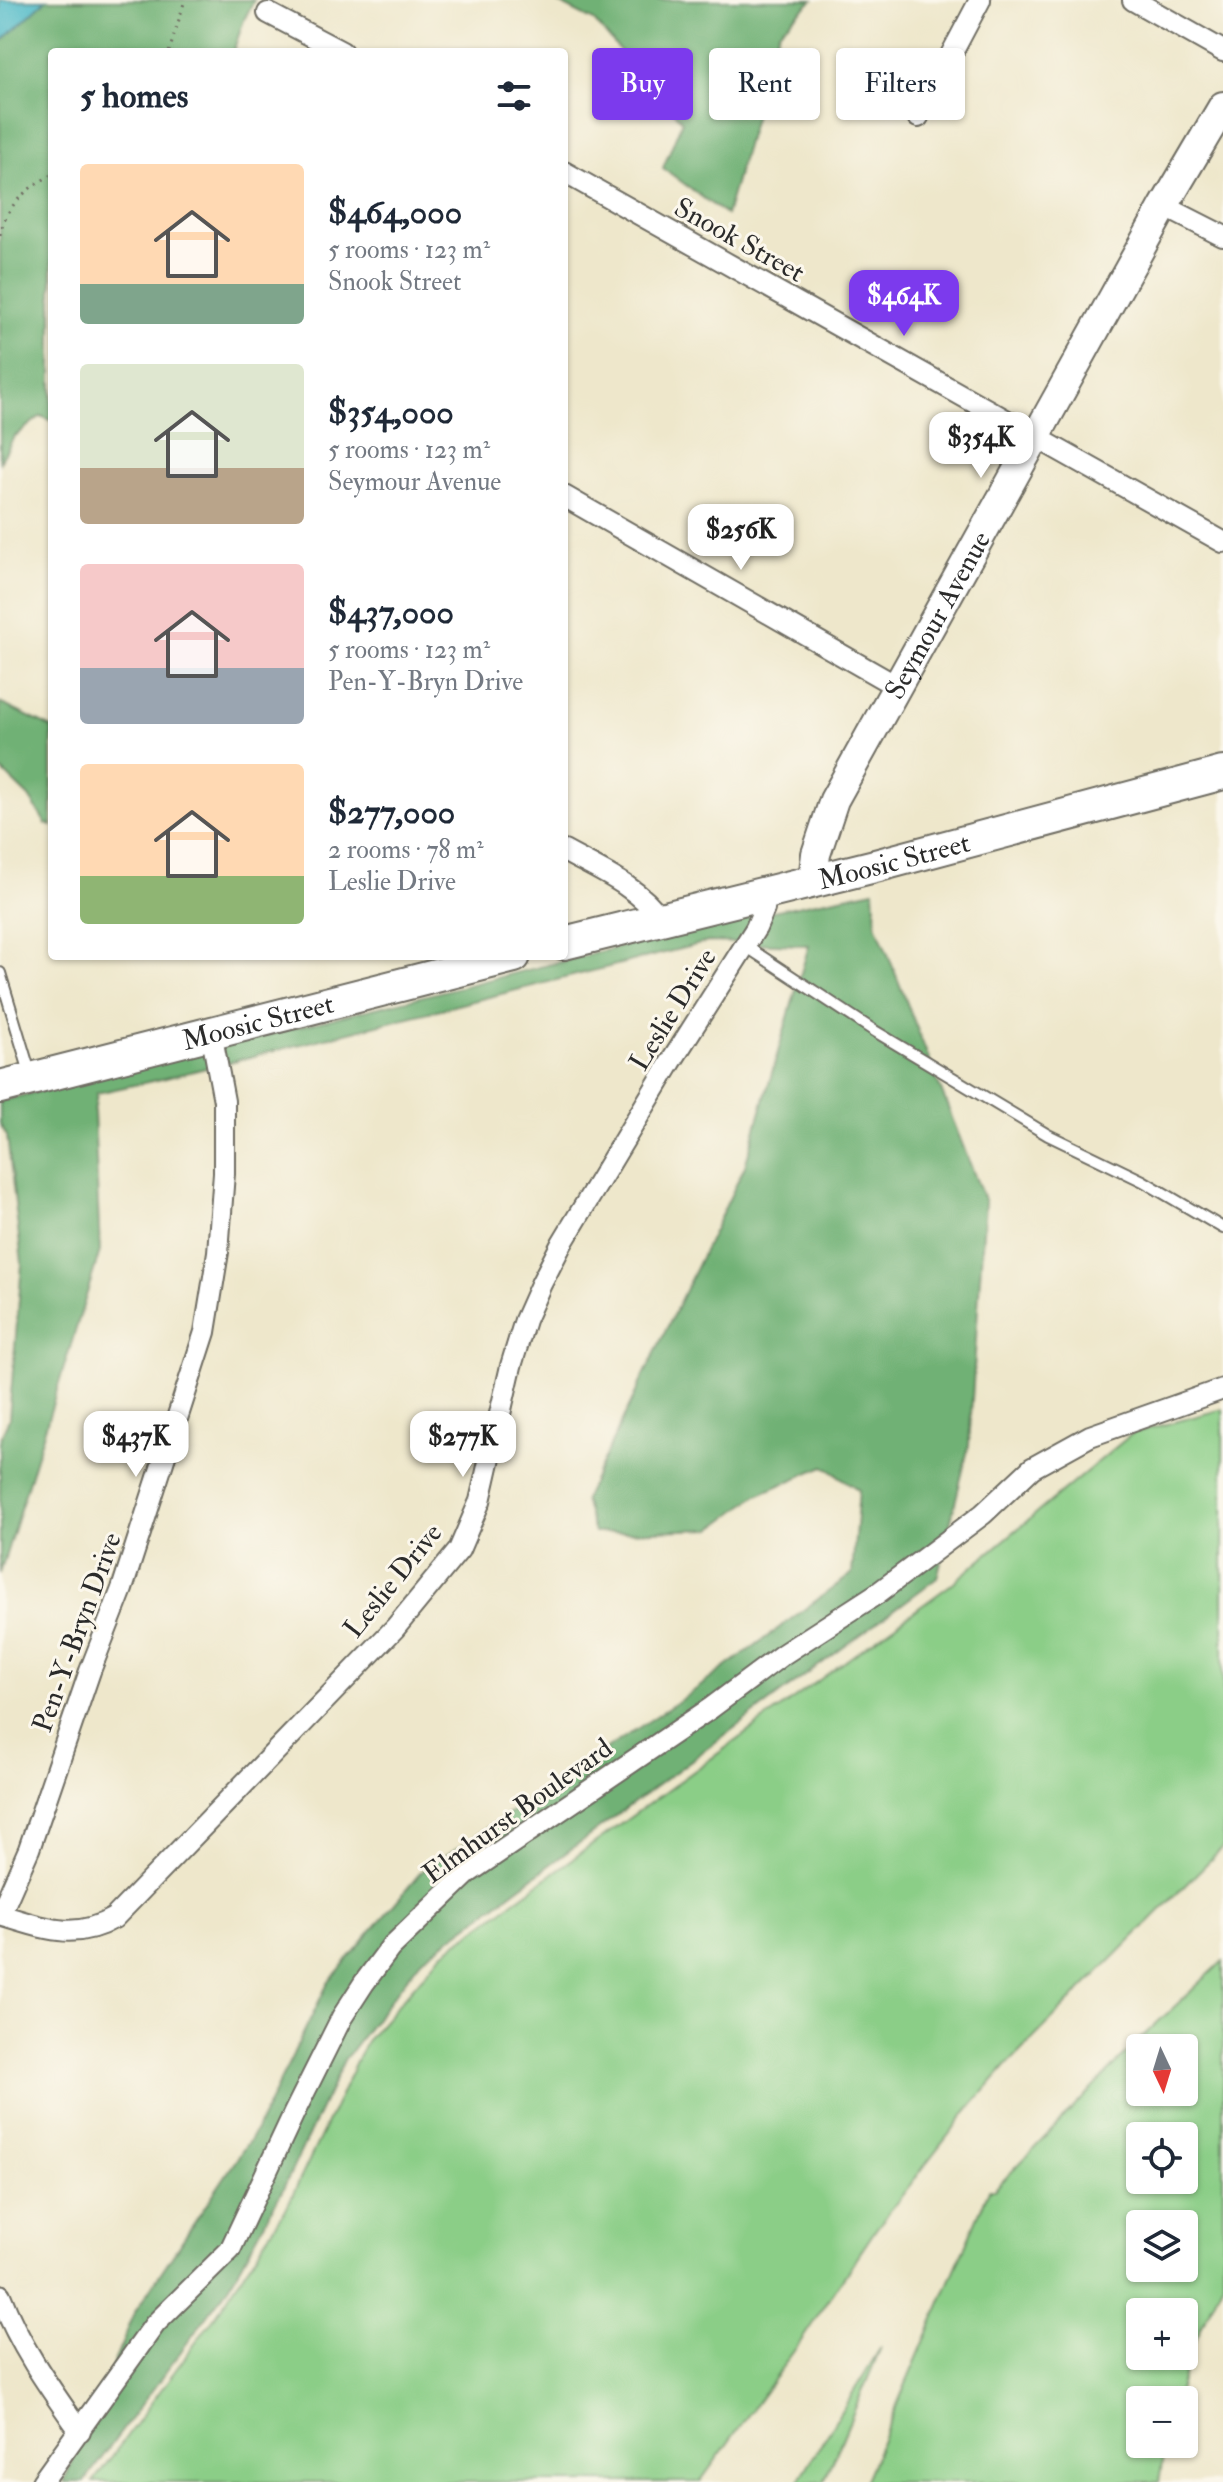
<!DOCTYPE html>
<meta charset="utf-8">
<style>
body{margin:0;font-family:"IM FELL Double Pica",serif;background:#f2f2f3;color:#1f2937;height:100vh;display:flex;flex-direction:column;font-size:30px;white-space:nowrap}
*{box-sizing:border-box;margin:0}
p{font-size:26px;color:#747a83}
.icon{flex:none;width:44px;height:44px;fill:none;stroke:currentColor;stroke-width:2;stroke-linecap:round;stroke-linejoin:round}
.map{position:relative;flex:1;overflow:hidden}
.drawer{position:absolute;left:48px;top:48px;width:520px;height:912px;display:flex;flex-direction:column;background:#fff;border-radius:8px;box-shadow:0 2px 6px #0004}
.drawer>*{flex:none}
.top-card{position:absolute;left:592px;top:48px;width:510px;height:72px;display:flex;gap:16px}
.needle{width:52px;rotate:176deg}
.fabs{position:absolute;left:1126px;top:2034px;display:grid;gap:16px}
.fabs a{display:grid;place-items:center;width:72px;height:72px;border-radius:8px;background:#fff;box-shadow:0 2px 6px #0004;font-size:40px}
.price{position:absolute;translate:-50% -68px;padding:0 18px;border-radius:16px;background:#fff;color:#222;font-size:26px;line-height:52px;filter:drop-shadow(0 2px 4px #0008)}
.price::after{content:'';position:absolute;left:50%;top:48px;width:24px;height:18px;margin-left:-12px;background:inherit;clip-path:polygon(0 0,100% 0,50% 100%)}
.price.active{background:#7c3aed;color:#fff}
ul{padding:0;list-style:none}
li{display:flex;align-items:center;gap:24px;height:200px;padding:0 32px}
li span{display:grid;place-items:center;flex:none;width:224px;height:160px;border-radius:8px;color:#555}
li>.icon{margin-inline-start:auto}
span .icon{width:96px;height:96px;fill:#fffc;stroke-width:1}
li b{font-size:34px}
h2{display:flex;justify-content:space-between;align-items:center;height:96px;padding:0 32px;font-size:34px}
.tag{padding:0 28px;border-radius:8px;background:#fff;box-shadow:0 2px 6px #0004;font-size:28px;line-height:72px}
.tag.active{background:#7c3aed;color:#fff}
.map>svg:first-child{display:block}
.green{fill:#8bce87;stroke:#5b7c59;stroke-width:2;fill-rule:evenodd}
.forest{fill:#70b174;stroke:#4e6e50;stroke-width:2}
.water{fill:#4cb9c7;stroke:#3c7279;stroke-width:2}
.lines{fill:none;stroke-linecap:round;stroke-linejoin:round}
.lane-casing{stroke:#6f6d63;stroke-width:14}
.street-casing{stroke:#6f6d63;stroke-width:24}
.secondary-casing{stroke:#6f6d63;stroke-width:32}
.primary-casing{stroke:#6f6d63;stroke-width:36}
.path{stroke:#6f6d63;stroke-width:3;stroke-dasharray:2 6;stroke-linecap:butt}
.lane{stroke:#fff;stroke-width:10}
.street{stroke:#fff;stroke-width:20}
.secondary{stroke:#fff;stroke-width:28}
.primary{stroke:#fff;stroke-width:32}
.labels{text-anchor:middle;stroke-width:6;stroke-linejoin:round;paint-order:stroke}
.street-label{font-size:28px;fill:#2b2b2b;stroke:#fbf7ec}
</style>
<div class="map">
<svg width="1223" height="2482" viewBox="0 0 1223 2482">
<rect width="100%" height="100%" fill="#fbf7ec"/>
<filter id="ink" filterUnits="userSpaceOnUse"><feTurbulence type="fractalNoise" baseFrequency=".0125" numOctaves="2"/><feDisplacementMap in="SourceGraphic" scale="16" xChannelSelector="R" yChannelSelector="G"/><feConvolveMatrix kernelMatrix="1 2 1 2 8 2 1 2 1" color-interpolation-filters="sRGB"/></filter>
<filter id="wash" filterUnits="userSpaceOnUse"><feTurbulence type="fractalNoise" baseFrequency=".006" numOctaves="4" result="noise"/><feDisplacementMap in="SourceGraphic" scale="32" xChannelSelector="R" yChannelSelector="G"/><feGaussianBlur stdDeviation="1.8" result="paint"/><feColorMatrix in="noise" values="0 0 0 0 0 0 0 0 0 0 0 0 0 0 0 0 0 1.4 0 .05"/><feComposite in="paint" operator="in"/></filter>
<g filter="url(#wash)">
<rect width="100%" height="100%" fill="#eee7cb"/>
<path class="green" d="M 1223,1409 L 1223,1847 L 1008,2064 L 968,2110 L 876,2229 L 801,2341 L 700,2482 L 93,2482 L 216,2315 L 286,2209 L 366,2041 L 443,1953 L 949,1586 L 1133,1433 Z
M 1223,1961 L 1223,2282 L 1193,2345 L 1175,2400 L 1140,2400 L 1140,2444 L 1165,2444 L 1159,2482 L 864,2482 L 989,2190 L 994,2190 L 1141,2038 ZM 1140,2048 L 1184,2048 L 1184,2092 L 1140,2092 ZM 1140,2136 L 1184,2136 L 1184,2180 L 1140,2180 ZM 1140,2224 L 1184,2224 L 1184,2268 L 1140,2268 ZM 1140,2312 L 1184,2312 L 1184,2356 L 1140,2356 Z
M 881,2347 L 824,2482 L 798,2482 Z"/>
<path class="forest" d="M 46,0 L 254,0 L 244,20 L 233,52 L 52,52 L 52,421 L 41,416 L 14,437 L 0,462 L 0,43 Z
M 553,0 L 813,0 L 779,31 L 726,215 L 663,168 L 682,121 L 594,21 Z
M 0,703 L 52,728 L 52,826 L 46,824 L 29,797 L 0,769 Z
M 874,890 L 876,924 L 985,1202 L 969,1445 L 937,1578 L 420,1961 L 344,2060 L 282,2191 L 230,2285 L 84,2482 L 64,2482 L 136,2310 L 256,2130 L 328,1983 L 421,1872 L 691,1693 L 852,1574 L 859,1490 L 824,1466 L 757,1495 L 712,1529 L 594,1533 L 584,1500 L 745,1166 L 809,945 L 708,942 L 162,1079 L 97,1093 L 94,1112 L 100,1251 L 0,1574 L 0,1441 L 9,1418 L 22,1263 L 7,1136 L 0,1124 L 0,1101 L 729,920 Z"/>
<path class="water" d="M 0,0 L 46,0 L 0,43 Z"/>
</g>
<g filter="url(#ink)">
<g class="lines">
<defs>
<path id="lane" d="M 744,945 L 873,1030 L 1048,1135 L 1143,1181 L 1223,1228
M 0,973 L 31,1076"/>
<path id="street" d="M 1133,0 L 1223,51
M 268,13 L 342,52
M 918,117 L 980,0
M 564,172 L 1223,542
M 1164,206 L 1223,236
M 564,496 L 896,686
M 564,851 C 598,870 638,886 661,919
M 0,1915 C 42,1927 73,1942 114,1918 L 395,1628 L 459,1550 L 480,1501 L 511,1366 L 525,1320 L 541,1284 L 562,1243 L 671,1062 L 756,928 L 764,909 L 766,893
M 0,1915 L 29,1849 L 90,1671 L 122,1589 L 205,1332 L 218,1252 L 224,1173 L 224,1101 L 211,1032
M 0,2295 C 19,2345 49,2387 80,2431
M 42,2482 L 155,2324 L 230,2250 L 294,2113 L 342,2017 L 364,1983 L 390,1948 L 468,1873 L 711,1708 L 782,1655 L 878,1593 L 983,1514 L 1032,1468 L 1090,1436 L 1223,1389"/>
<g id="secondary">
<path id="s1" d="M 813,881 L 816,854 L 834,800 L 1164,206 L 1223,106"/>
</g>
<g id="primary">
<path id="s2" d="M 564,943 L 879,865 L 1223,773"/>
<path id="s3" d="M 0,1087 L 514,956"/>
</g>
</defs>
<use href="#lane" class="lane-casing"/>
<use href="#street" class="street-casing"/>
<use href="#secondary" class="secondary-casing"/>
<use href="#primary" class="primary-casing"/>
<path class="path" d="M 169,52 L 185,0
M 0,235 C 6,206 26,188 52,175"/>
<use href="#lane" class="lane"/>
<use href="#street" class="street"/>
<use href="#secondary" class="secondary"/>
<use href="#primary" class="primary"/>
</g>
</g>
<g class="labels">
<g class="street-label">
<text transform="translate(740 239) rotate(29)" y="10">Snook Street</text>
<text dy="10" stroke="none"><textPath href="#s1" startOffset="296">Seymour Avenue</textPath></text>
<text dy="10" stroke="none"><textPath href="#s2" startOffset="340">Moosic Street</textPath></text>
<text transform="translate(672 1009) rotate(-58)" y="10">Leslie Drive</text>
<text dy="10" stroke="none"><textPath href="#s3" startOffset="266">Moosic Street</textPath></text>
<text transform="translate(392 1580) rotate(-51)" y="10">Leslie Drive</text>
<text transform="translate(76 1632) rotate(-70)" y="10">Pen-Y-Bryn Drive</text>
<text transform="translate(517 1810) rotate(-36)" y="10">Elmhurst Boulevard</text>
</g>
</g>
</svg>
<div class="fabs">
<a><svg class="needle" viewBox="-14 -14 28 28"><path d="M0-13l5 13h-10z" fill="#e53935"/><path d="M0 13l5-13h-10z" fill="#747a83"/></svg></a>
<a><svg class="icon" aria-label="locate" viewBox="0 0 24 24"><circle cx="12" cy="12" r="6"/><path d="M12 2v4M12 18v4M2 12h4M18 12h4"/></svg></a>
<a><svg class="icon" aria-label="layers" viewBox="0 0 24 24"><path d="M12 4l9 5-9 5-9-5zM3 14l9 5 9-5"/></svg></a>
<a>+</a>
<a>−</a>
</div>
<b class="price active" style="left:904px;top:338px">$464K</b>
<b class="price" style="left:981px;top:480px">$354K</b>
<b class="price" style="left:741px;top:572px">$256K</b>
<b class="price" style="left:136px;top:1479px">$437K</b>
<b class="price" style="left:463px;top:1479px">$277K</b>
<div class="top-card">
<a class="tag active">Buy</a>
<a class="tag">Rent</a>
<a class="tag">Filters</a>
</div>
<section class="drawer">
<h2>5 homes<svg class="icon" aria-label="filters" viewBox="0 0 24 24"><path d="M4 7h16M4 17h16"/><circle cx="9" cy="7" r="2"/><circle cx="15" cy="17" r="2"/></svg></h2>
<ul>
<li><span style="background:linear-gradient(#ffd9b3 75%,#7fa58c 0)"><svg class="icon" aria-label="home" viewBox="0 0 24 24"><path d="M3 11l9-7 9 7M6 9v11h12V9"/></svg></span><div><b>$464,000</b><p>5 rooms · 123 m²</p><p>Snook Street</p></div></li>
<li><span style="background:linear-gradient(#dfe7d0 65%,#b9a48a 0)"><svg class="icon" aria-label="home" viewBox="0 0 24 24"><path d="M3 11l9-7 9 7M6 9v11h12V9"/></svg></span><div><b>$354,000</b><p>5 rooms · 123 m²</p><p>Seymour Avenue</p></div></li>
<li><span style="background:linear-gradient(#f6c9c9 65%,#9aa5b1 0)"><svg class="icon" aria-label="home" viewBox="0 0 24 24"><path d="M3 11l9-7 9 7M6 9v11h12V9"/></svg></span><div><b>$437,000</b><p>5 rooms · 123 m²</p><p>Pen-Y-Bryn Drive</p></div></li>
<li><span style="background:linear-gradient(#ffd9b3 70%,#8fb573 0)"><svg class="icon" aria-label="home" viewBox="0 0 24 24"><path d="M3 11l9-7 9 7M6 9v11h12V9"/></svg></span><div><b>$277,000</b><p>2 rooms · 78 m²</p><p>Leslie Drive</p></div></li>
</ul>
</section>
</div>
